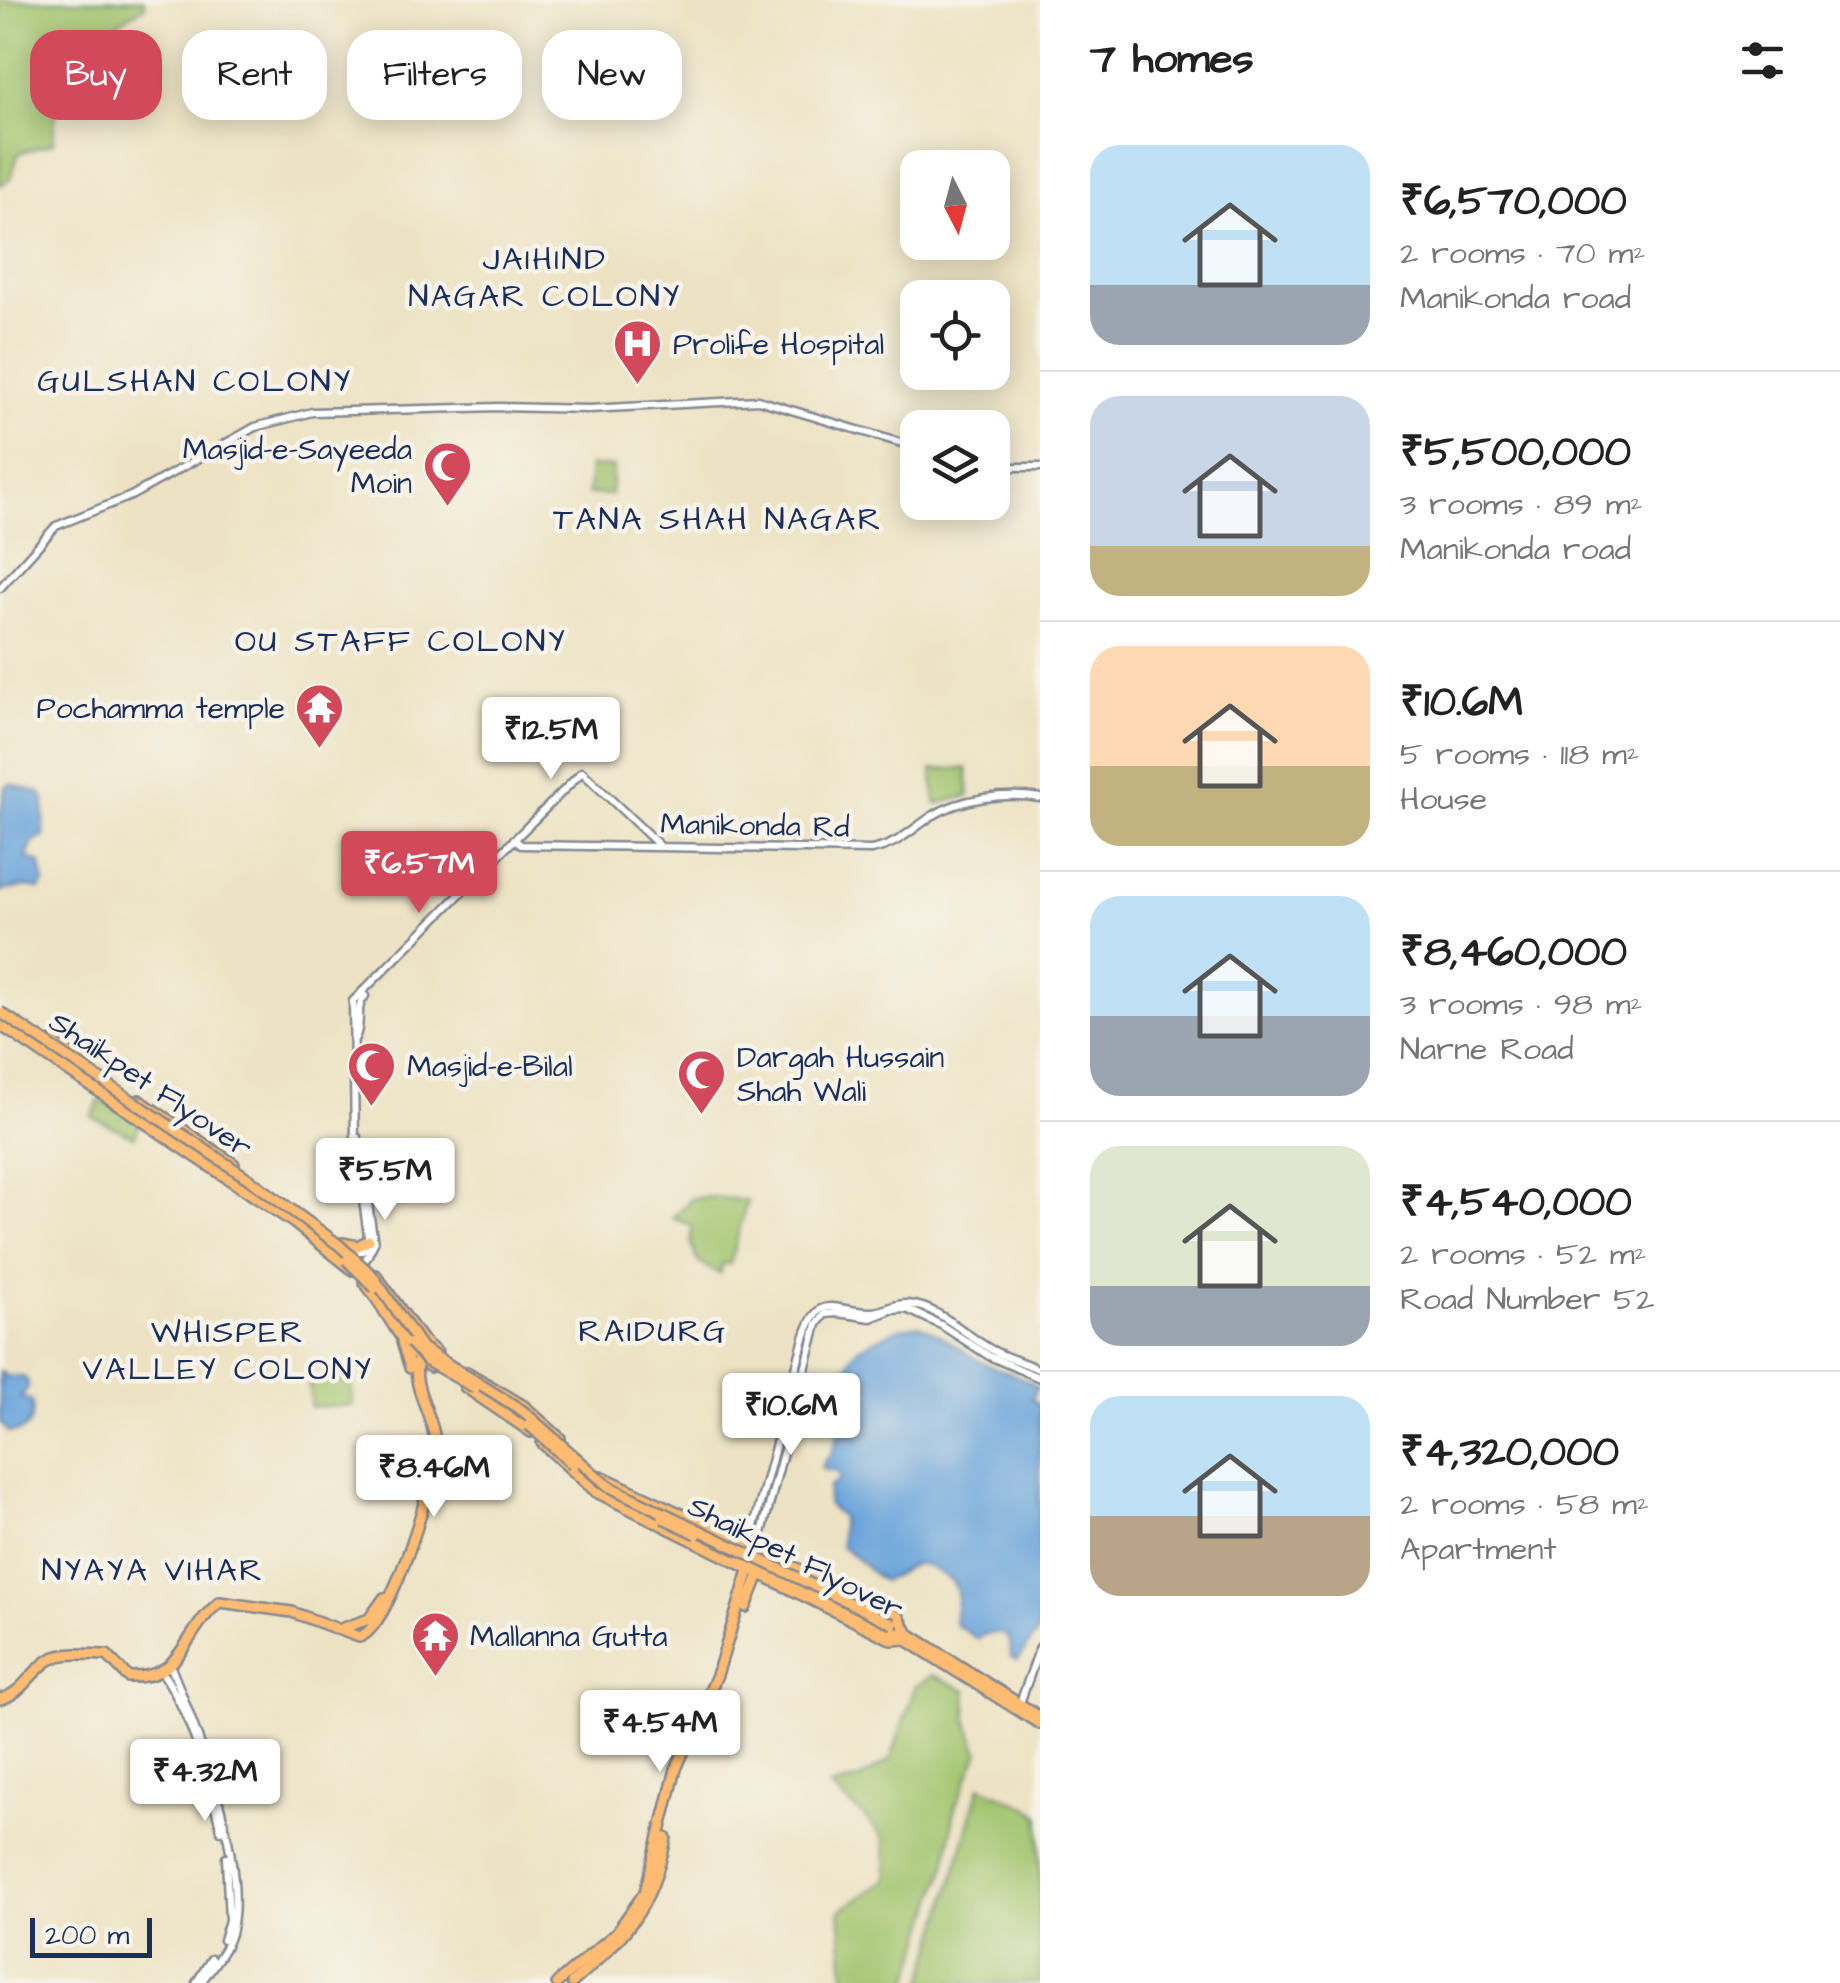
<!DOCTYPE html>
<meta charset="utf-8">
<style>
body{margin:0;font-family:"Architects Daughter",sans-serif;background:#f6f6f6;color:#222;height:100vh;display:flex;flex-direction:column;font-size:38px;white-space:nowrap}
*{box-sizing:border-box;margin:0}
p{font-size:32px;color:#767676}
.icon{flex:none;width:55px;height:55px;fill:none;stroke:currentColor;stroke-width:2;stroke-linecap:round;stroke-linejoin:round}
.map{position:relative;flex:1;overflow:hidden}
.details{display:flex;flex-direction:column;background:#fff;width:800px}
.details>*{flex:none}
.guide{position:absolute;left:30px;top:30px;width:860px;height:90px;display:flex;gap:20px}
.needle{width:65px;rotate:174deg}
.tools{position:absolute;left:900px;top:150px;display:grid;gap:20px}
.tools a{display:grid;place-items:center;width:110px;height:110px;border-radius:20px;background:#fff;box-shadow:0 5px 25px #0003;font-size:50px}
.scale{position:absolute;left:30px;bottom:25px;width:122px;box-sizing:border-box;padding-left:10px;border:5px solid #1b2f5e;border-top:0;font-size:28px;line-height:35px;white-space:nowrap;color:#1b2f5e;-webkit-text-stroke:8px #f7f3e8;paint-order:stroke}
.price{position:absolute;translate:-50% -85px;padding:0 22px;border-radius:10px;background:#fff;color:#222;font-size:32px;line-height:65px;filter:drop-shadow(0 2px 5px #0008)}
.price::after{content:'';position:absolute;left:50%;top:60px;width:30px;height:22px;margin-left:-15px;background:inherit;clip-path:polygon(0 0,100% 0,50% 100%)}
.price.on{background:#d1495b;color:#fff}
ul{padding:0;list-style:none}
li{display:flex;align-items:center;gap:30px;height:250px;padding:0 50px}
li+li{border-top:2px solid #e0e0e0}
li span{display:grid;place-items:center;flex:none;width:280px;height:200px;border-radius:30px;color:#555}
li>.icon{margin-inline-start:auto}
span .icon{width:120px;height:120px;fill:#fffc;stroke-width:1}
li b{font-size:42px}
h2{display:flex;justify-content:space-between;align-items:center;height:120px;padding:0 50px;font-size:42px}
.tag{padding:0 35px;border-radius:30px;background:#fff;box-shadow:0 5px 25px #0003;font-size:35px;line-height:90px}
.tag.on{background:#d1495b;color:#fff}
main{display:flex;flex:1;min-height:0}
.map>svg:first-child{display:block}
.green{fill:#a3c56e;stroke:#5f7a66;stroke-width:2.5}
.water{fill:#6ca5db;stroke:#446a9c;stroke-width:2.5}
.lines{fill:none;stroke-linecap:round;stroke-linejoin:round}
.minor-casing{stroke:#848991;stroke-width:11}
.major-casing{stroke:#848991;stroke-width:14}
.minor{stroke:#fff;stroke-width:6}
.major{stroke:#ffbb71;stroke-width:9}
.major-bridge-casing{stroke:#848991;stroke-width:14;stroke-linecap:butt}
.major-bridge{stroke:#ffbb71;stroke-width:9}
.labels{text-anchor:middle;stroke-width:9;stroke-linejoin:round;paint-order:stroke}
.poi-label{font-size:30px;fill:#1b2f5e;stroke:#f7f3e8;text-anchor:start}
.street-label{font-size:30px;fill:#1b2f5e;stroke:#f7f3e8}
.neighbourhood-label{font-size:32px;letter-spacing:2.5px;fill:#1b2f5e;stroke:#f7f3e8}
</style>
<main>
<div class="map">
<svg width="1040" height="1983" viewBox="0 0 1040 1983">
<rect width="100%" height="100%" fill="#f7f3e8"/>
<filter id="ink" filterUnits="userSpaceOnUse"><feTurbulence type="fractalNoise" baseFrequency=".01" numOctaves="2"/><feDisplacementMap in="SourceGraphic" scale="20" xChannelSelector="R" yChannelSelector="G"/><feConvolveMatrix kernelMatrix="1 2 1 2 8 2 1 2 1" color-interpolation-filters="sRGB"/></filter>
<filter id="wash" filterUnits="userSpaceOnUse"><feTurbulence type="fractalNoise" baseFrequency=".0048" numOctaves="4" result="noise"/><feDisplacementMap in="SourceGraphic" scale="40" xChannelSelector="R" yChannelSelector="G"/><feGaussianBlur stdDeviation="2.25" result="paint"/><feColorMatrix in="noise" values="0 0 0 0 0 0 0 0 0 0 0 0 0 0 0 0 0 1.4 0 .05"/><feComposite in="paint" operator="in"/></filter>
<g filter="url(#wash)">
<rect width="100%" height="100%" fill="#ede3c4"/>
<path class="green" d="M 0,0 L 144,0 L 145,6 L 101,34 C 105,81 97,92 55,113 L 53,143 L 19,153 L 10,179 L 0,185 Z
M 590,466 L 613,467 L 611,495 L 588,494 Z
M 967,768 L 969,796 L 936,804 L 932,770 Z
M 99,1101 L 141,1121 L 134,1137 L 92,1117 Z
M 714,1197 L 747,1201 L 730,1264 L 723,1263 L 720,1274 L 697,1261 L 691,1243 L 692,1225 L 672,1218 L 692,1198 Z
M 351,1380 L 353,1405 L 311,1407 L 309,1383 Z
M 933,1675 L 966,1690 L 968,1724 L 979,1752 L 955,1807 L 947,1861 L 909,1983 L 840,1983 L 845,1972 L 840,1911 L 888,1879 L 884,1839 L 864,1816 L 830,1787 L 860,1779 L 891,1759 L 915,1687 Z
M 980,1786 L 1028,1807 L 1040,1817 L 1040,1983 L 923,1983 Z"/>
<path class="water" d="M 10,784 L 41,793 L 44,799 L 44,837 L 33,841 L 27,858 L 41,863 L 44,883 L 40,889 L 24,887 L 0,891 L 0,818 L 5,787 Z
M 919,1325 C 942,1334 959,1348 980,1361 C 998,1372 1022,1373 1037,1388 L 1032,1399 L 1040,1406 L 1040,1629 L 1018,1660 L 1011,1657 L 1010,1641 L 1003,1633 L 985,1634 L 978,1639 L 955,1624 C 953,1613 959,1603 957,1592 C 955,1581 949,1579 941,1574 C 912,1553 911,1569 883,1581 C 867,1570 857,1557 841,1546 L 841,1516 L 827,1504 L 829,1487 L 841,1478 L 835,1471 L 822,1469 L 822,1465 L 832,1453 L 845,1415 L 843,1379 L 851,1358 L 859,1348 L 897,1329 Z
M 0,1371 L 7,1377 L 21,1376 L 27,1380 L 28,1388 L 20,1398 L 31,1400 C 36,1417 28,1435 8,1432 L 0,1422 Z"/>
</g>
<g filter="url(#ink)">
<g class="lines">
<defs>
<path id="minor" d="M 992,467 L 1040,467
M 0,588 L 56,526 L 131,496 L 255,427 L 312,412 L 500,407 L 589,409 L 758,400 L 918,448
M 514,839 L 521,845 L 871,850 C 898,845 911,830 932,816 C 961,798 1007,792 1040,798
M 355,1038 C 363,1024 354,1007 365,996
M 358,1138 L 374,1243 L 364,1263
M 352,1251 L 363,1251 L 369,1243 L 355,1143 L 353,1001 L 582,772 L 659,845
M 749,1545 L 804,1338 C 819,1291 832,1311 870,1312 C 883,1313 893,1303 907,1304 C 941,1306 967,1338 996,1352 C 1010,1359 1026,1363 1040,1370
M 758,1548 L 817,1324 L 825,1314 L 838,1313 L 871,1318 L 891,1310 L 907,1309 L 941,1325 L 989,1356 L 1040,1378
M 171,1667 C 198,1733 247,1859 232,1929 C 229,1948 211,1967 201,1983
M 162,1672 C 193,1718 208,1777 221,1831
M 1020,1703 L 1040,1647
M 223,1940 L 229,1920 L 226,1858
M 196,1983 L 211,1959"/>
<path id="major" d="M 0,1025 L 294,1223 L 353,1270
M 52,1042 L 81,1061
M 139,1100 L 234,1164
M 342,1243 L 358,1246 L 369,1240
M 376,1275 L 422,1340 L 437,1353
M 364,1282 C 388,1310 399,1346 430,1367
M 402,1342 L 410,1368
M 467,1372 L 524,1406 L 560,1438
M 465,1387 L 531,1432
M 542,1443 L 596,1492 L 892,1640 L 905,1639
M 601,1476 L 883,1609 L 899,1617 L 907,1632
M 742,1556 L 889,1629 L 1040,1724
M 746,1607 L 760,1572
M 343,1628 L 369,1619 L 384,1598
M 903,1630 L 1040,1717
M 0,1699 C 23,1694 31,1670 51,1659 C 65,1651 91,1655 107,1655 L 128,1677 C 185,1680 182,1631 220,1602 L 292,1612 L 359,1637 C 390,1630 438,1474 435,1441 C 433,1414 410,1386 418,1359
M 557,1983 L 616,1933 L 645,1892 L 676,1769 L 717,1675 L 750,1567
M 572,1983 C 626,1935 651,1911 666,1838"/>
</defs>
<use href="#minor" class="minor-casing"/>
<use href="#major" class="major-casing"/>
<use href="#minor" class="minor"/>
<use href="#major" class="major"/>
<defs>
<path id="major-bridge" d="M 0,1012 L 249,1179 L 339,1245 L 372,1275 L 422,1348 L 523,1411 L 608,1486 L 893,1624
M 347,1260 L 375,1288
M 411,1343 L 427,1361 L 475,1388
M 529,1425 L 573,1465
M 663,1518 L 697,1534"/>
</defs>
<use href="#major-bridge" class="major-bridge-casing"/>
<use href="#major-bridge" class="major-bridge"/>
</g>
</g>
<defs>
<symbol id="hospital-pin" viewBox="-11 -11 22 30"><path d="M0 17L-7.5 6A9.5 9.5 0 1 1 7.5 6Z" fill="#d1495b" stroke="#f7f3e8"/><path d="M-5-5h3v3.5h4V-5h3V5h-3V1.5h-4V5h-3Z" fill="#fff"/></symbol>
<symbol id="mosque-pin" viewBox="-11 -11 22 30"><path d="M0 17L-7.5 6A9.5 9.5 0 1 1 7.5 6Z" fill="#d1495b" stroke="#f7f3e8"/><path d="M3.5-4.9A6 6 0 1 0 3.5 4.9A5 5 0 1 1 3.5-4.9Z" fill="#fff"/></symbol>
<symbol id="temple-pin" viewBox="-11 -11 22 30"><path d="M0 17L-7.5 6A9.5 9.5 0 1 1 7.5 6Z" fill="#d1495b" stroke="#f7f3e8"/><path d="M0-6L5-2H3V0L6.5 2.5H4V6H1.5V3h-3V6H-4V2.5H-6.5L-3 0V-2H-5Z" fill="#fff"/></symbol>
</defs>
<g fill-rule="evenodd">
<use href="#hospital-pin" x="610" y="316" width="55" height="75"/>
<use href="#mosque-pin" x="420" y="438" width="55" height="75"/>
<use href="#temple-pin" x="292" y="680" width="55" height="75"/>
<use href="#mosque-pin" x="344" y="1038" width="55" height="75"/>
<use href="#mosque-pin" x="674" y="1046" width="55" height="75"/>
<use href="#temple-pin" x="408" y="1608" width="55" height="75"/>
</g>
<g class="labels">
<g class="poi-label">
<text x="673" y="354">Prolife Hospital</text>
<text x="412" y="459" text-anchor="end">Masjid-e-Sayeeda<tspan x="412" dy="34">Moin</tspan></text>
<text x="285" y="718" text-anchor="end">Pochamma temple</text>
<text x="737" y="1067">Dargah Hussain<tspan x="737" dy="34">Shah Wali</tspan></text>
<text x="407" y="1076">Masjid-e-Bilal</text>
<text x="470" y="1646">Mallanna Gutta</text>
</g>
<g class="street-label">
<text transform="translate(755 825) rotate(1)" y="10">Manikonda Rd</text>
<text transform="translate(151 1084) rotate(34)" y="10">Shaikpet Flyover</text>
<text transform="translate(796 1557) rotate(27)" y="10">Shaikpet Flyover</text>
</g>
<g class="neighbourhood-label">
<text x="545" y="269">JAIHIND<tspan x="545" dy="37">NAGAR COLONY</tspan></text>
<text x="195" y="391">GULSHAN COLONY</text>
<text x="718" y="529">TANA SHAH NAGAR</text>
<text x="401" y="651">OU STAFF COLONY</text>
<text x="653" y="1341">RAIDURG</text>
<text x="228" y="1342">WHISPER<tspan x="228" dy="37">VALLEY COLONY</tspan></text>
<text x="153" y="1580">NYAYA VIHAR</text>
</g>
</g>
</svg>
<div class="tools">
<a><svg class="needle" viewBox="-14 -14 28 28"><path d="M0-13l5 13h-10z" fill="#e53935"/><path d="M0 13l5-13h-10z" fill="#767676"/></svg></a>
<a><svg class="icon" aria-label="locate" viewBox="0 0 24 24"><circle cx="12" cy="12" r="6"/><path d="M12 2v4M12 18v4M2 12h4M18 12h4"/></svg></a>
<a><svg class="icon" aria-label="layers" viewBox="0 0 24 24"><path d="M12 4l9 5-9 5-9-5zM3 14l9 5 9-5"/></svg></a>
</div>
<div class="scale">200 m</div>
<b class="price" style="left:551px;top:782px">₹12.5M</b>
<b class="price on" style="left:419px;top:916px">₹6.57M</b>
<b class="price" style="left:385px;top:1223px">₹5.5M</b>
<b class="price" style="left:791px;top:1458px">₹10.6M</b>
<b class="price" style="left:434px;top:1520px">₹8.46M</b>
<b class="price" style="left:660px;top:1775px">₹4.54M</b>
<b class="price" style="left:205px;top:1824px">₹4.32M</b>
<div class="guide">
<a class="tag on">Buy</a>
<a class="tag">Rent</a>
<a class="tag">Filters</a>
<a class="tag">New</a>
</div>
</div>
<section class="details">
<h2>7 homes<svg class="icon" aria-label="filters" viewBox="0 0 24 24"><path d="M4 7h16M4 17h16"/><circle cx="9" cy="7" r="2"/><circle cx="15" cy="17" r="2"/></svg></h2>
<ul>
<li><span style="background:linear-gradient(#bfe0f5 70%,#9aa5b1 0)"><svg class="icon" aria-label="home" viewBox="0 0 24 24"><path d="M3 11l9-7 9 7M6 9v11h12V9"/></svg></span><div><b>₹6,570,000</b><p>2 rooms · 70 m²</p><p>Manikonda road</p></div></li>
<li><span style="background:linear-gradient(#c9d6e8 75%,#c2b280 0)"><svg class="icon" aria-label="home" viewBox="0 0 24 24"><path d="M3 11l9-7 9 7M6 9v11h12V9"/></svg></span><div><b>₹5,500,000</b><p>3 rooms · 89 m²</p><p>Manikonda road</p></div></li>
<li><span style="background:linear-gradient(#ffd9b3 60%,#c2b280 0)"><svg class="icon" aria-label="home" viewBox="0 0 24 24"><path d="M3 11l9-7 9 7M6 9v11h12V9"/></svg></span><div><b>₹10.6M</b><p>5 rooms · 118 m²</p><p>House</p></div></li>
<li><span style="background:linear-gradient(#bfe0f5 60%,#9aa5b1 0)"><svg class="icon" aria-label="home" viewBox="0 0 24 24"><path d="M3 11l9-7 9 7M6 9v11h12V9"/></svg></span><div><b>₹8,460,000</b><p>3 rooms · 98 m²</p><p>Narne Road</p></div></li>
<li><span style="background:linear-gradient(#dfe7d0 70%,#9aa5b1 0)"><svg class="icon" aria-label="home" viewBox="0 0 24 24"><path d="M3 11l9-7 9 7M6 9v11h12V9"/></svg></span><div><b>₹4,540,000</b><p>2 rooms · 52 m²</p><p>Road Number 52</p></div></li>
<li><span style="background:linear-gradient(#bfe0f5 60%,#b9a48a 0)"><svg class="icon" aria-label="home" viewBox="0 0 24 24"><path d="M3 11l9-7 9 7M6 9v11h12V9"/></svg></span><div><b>₹4,320,000</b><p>2 rooms · 58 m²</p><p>Apartment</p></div></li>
</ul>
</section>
</main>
